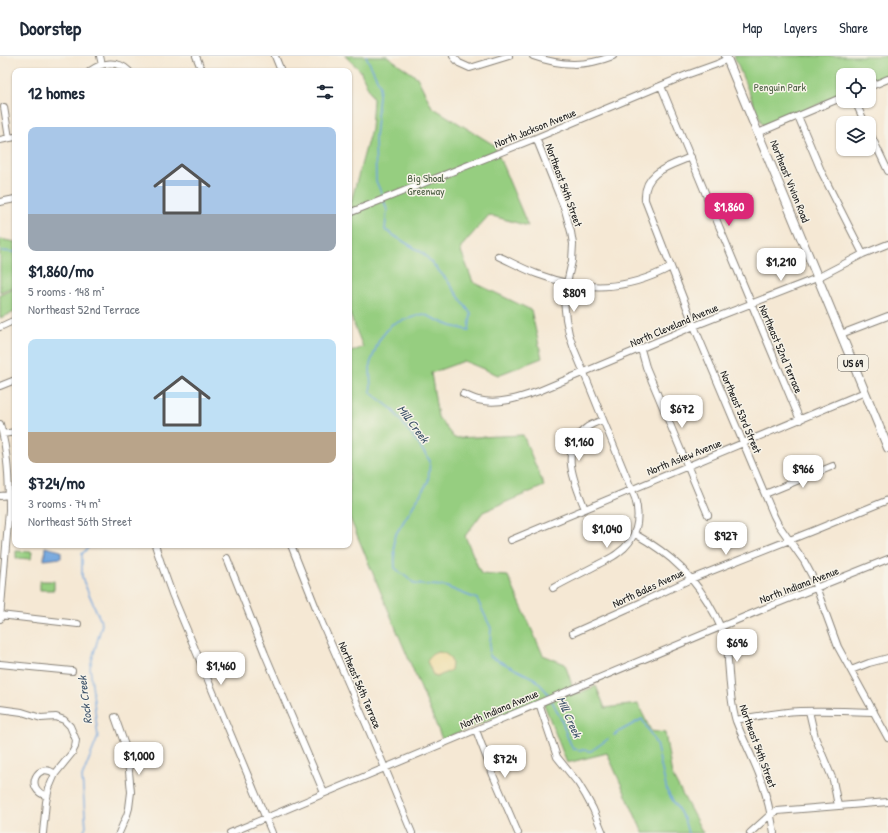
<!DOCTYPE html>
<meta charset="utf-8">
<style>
body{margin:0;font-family:"Patrick Hand",sans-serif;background:#f6f6f7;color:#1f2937;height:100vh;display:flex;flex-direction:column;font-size:15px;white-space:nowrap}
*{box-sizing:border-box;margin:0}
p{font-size:13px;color:#747a83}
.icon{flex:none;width:22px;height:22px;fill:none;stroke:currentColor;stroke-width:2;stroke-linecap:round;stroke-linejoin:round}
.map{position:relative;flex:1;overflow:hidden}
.panel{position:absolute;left:12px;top:12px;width:340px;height:480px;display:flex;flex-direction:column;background:#fff;border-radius:8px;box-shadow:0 1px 3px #0004}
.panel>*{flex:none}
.controls{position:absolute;left:836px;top:12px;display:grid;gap:8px}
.controls a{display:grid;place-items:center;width:40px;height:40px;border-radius:8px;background:#fff;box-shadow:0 1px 3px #0004;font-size:20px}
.price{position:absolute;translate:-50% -34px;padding:0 9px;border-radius:8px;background:#fff;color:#222;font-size:13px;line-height:26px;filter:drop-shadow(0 1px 2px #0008)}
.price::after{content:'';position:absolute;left:50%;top:24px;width:12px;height:9px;margin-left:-6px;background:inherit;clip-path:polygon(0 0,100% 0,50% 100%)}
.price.selected{background:#db2777;color:#fff}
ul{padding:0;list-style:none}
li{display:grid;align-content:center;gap:8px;height:212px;padding:0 16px}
li span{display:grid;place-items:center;height:124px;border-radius:8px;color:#555}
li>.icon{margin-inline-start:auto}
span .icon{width:72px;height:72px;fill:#fffc;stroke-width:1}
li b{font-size:17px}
h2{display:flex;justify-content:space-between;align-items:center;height:48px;padding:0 16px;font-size:17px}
header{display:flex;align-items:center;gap:24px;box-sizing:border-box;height:56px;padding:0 20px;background:#fff;border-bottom:1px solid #e0e1e3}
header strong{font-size:19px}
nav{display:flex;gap:22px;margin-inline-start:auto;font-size:14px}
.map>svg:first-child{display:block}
.green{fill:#96ce80;stroke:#59754e}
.sand{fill:#eeda9e;stroke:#857b5d}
.water{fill:#71a5de;stroke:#46607d}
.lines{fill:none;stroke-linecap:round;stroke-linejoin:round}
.stream{stroke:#71a5de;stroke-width:1.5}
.minor-casing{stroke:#888278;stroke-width:8}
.major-casing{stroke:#888278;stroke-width:10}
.minor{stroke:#fff;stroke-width:6}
.major{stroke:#fff;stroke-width:8}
.labels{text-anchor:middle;stroke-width:3;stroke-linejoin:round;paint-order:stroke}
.shield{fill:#f7f3e8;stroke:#5e5c59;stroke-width:1}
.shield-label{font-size:10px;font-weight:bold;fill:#1c1c1c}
.park-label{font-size:11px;fill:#475a3f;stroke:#f7f3e8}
.street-label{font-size:11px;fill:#1c1c1c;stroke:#f7f3e8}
.water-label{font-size:12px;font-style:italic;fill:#3e536a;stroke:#f7f3e8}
</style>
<header>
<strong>Doorstep</strong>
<nav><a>Map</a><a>Layers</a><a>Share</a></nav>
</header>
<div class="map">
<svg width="888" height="777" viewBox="0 0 888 777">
<rect width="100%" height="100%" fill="#f7f3e8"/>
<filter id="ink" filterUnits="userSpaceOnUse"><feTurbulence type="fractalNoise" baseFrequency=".025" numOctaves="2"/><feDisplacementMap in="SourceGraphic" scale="8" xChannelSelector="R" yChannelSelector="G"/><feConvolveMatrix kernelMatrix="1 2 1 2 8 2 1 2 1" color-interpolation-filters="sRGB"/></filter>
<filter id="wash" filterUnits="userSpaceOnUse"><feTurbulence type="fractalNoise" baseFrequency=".012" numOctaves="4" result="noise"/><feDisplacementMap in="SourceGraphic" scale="16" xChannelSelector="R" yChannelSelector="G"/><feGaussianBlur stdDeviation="0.9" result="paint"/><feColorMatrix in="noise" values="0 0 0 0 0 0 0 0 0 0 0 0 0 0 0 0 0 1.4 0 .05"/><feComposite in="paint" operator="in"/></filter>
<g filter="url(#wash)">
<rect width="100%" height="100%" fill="#f5e8d4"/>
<path class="green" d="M 345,0 L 387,0 L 417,21 L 432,51 L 494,89 L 528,170 L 489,159 L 461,191 L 461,195 L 473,226 L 531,254 L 542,302 L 498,319 L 464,305 L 431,317 L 438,361 L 454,382 L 523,379 L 544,430 L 483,456 L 465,480 L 481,518 L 508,520 L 543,599 L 565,608 L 572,629 L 577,638 L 596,630 L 605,652 L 638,648 L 651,675 L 665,677 L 672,719 L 703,777 L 643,777 L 607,697 L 567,707 L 542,643 L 442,683 L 349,460 L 349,297 L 363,291 L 349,256 L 349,166 L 351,165 L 351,146 L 371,73 L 373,43 L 360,14 Z
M 734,0 L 888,0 L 888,19 L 869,27 L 869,19 L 843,19 L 843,38 L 771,68 L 764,69 L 762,68 Z
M 0,183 L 15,186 L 15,230 L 0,236 Z
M 14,232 L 15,235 L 15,256 L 0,262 L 0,238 Z
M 16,495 L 32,496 L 31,503 L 16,502 Z
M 40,525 L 54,525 L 54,534 L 40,534 Z"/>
<path class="sand" d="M 439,596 C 449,597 454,605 451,614 L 437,621 L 433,619 L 427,605 C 429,600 433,597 439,596 Z"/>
<path class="water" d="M 45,491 L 61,495 L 61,502 L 44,504 Z"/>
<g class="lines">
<path class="stream" d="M 366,0 L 380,29 L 375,82 L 376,125 L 383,141
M 384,145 L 387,154 L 385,174 L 406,187 L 423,197 L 447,224 L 471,258 L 469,274 L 451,270 L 423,258 L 392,268 L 379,284 L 370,308 L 371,337 L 392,353 L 417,386 L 430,405 L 428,426 L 394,481 L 395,512 L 415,528 L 444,530 L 477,543 L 491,572 L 489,600 L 535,623 L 546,635 L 550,641
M 0,195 L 15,196
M 552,645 L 562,665 L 567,680 L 573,693 L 591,695 L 608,683
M 614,679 L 622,674 L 642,663 L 656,688 L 667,735 L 684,763 L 688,777
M 83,777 L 86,771 L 82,721 L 98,681 L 90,611 L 102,568 L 82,522 L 82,498 L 91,489"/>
</g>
</g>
<g filter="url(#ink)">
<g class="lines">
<defs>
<path id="minor" d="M 100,0 L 102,9
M 196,0 L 202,15
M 275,0 L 281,15
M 453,0 L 459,7 L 470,12 L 509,0
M 533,0 C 561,10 585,11 613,0
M 90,15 C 102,6 118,4 129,15
M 661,30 L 714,158 L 800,364
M 869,31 L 888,23
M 855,45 L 865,67
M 4,51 L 9,82
M 798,60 L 822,117 L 863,198
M 869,75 L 888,115
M 758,77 L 843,41
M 536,82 L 565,154 L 571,176 L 573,188 L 572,205 L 567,227 L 564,245 L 566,263 L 569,278 L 574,293 L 584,317 L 635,442 C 641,463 637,484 618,497 C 612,502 604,505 597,509 C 582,517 567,524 553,532
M 0,84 L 15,81
M 691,101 C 669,110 643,116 645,144 L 694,270 L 774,460 L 778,468 L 804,505 L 812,520 L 838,591 L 888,682
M 0,146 L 15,143
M 349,157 L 536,82 L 689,18 L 717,8 L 727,3
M 498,200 C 511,206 524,213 537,218 C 585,236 626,235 671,211
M 0,271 L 15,264
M 841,278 L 888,260
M 641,293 L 646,311 L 708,459
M 0,330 L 15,324
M 463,338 C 468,340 473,343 478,344 C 498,349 520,342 539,335 L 694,270 L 817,222 L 863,198 L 888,188
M 0,368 C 8,396 9,425 9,454 L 0,563
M 3,378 L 15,376
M 765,438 L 833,410
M 0,440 L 9,439
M 585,453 C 575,427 558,394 586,372 C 591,368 597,366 603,364
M 635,478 C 671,498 696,522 715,559 C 719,568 724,577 726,587 C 728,593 728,599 728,605 C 730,625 730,646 736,665 C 743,683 752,700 759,718 C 766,737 771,757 774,777
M 511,484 L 865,336
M 155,489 L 163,513 L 172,538 L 272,777
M 291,489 L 322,567 L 360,654 L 385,712 L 412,777
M 227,502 L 265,598 L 324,737
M 0,559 L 78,568
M 573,577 L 640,547 L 691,523 L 815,474 L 888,444
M 0,608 L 72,615
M 851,614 L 869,607 L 888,602
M 539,647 L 557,701 L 578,727 L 586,740 L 593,753 L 603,777
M 0,653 L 22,656 L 41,662 L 56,661 L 64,664 L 70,670 L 76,684 L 75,691 L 72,697 L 55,718 L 49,732 L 46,746 L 43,777
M 809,655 L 815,681 L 833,724 L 838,750
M 115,661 L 127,695 L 131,736 L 129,752 L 127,759 L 119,777
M 736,664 C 757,660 779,656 800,655 C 825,654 849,655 874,656
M 476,674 L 493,719 L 518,777
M 47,740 C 23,733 38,704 55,718
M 230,777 L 768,551 L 888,503
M 750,777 L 771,758 L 777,755 L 888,746"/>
<path id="major" d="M 726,0 L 888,392"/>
</defs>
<use href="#minor" class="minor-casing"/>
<use href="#major" class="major-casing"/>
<use href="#minor" class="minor"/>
<use href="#major" class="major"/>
</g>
</g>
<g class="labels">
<rect class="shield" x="838" y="299" width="30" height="16" rx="3"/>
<g class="shield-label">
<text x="853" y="311">US 69</text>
</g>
<g class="park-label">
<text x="780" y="35">Penguin Park</text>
<text x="426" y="126">Big Shoal<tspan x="426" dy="13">Greenway</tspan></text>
</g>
<g class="street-label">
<text transform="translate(535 72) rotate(-22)" y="4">North Jackson Avenue</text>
<text transform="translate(790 125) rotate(68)" y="4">Northeast Vivion Road</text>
<text transform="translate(564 129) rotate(70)" y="4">Northeast 54th Street</text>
<text transform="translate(674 269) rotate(-23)" y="4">North Cleveland Avenue</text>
<text transform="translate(781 293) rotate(67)" y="4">Northeast 52nd Terrace</text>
<text transform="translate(741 356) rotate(67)" y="4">Northeast 53rd Street</text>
<text transform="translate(684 401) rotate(-22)" y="4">North Askew Avenue</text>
<text transform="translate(799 529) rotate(-21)" y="4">North Indiana Avenue</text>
<text transform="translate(648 532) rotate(-25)" y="4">North Bales Avenue</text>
<text transform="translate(360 629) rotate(67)" y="4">Northeast 56th Terrace</text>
<text transform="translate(499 653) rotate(-23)" y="4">North Indiana Avenue</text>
<text transform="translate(758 690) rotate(70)" y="4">Northeast 54th Street</text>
</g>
<g class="water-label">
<text transform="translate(413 368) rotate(53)" y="4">Mill Creek</text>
<text transform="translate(85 644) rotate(-97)" y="4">Rock Creek</text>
<text transform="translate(569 661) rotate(66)" y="4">Mill Creek</text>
</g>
</g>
</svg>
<div class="controls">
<a><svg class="icon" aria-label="locate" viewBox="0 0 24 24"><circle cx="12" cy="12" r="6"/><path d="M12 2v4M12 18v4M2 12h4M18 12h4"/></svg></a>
<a><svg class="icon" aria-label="layers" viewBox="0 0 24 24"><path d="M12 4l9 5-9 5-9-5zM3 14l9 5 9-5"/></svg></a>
</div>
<b class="price selected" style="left:729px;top:171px">$1,860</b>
<b class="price" style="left:781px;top:226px">$1,210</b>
<b class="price" style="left:574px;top:257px">$809</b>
<b class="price" style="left:682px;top:373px">$672</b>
<b class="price" style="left:579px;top:406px">$1,160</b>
<b class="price" style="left:803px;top:433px">$966</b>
<b class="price" style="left:607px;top:493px">$1,040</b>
<b class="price" style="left:726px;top:500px">$927</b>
<b class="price" style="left:737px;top:607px">$696</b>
<b class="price" style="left:221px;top:630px">$1,460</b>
<b class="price" style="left:139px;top:720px">$1,000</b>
<b class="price" style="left:505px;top:723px">$724</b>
<section class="panel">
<h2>12 homes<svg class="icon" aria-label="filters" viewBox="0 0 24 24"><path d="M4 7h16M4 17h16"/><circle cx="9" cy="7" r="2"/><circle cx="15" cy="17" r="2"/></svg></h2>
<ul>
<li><span style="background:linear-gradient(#a9c7e8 70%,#9aa5b1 0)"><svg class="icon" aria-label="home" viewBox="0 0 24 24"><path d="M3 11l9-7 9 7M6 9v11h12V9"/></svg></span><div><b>$1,860/mo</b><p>5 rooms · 148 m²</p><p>Northeast 52nd Terrace</p></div></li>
<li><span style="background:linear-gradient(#bfe0f5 75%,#b9a48a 0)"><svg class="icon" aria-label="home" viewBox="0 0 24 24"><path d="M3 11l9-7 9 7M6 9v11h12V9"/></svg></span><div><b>$724/mo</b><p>3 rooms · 74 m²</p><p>Northeast 56th Street</p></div></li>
</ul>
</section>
</div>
